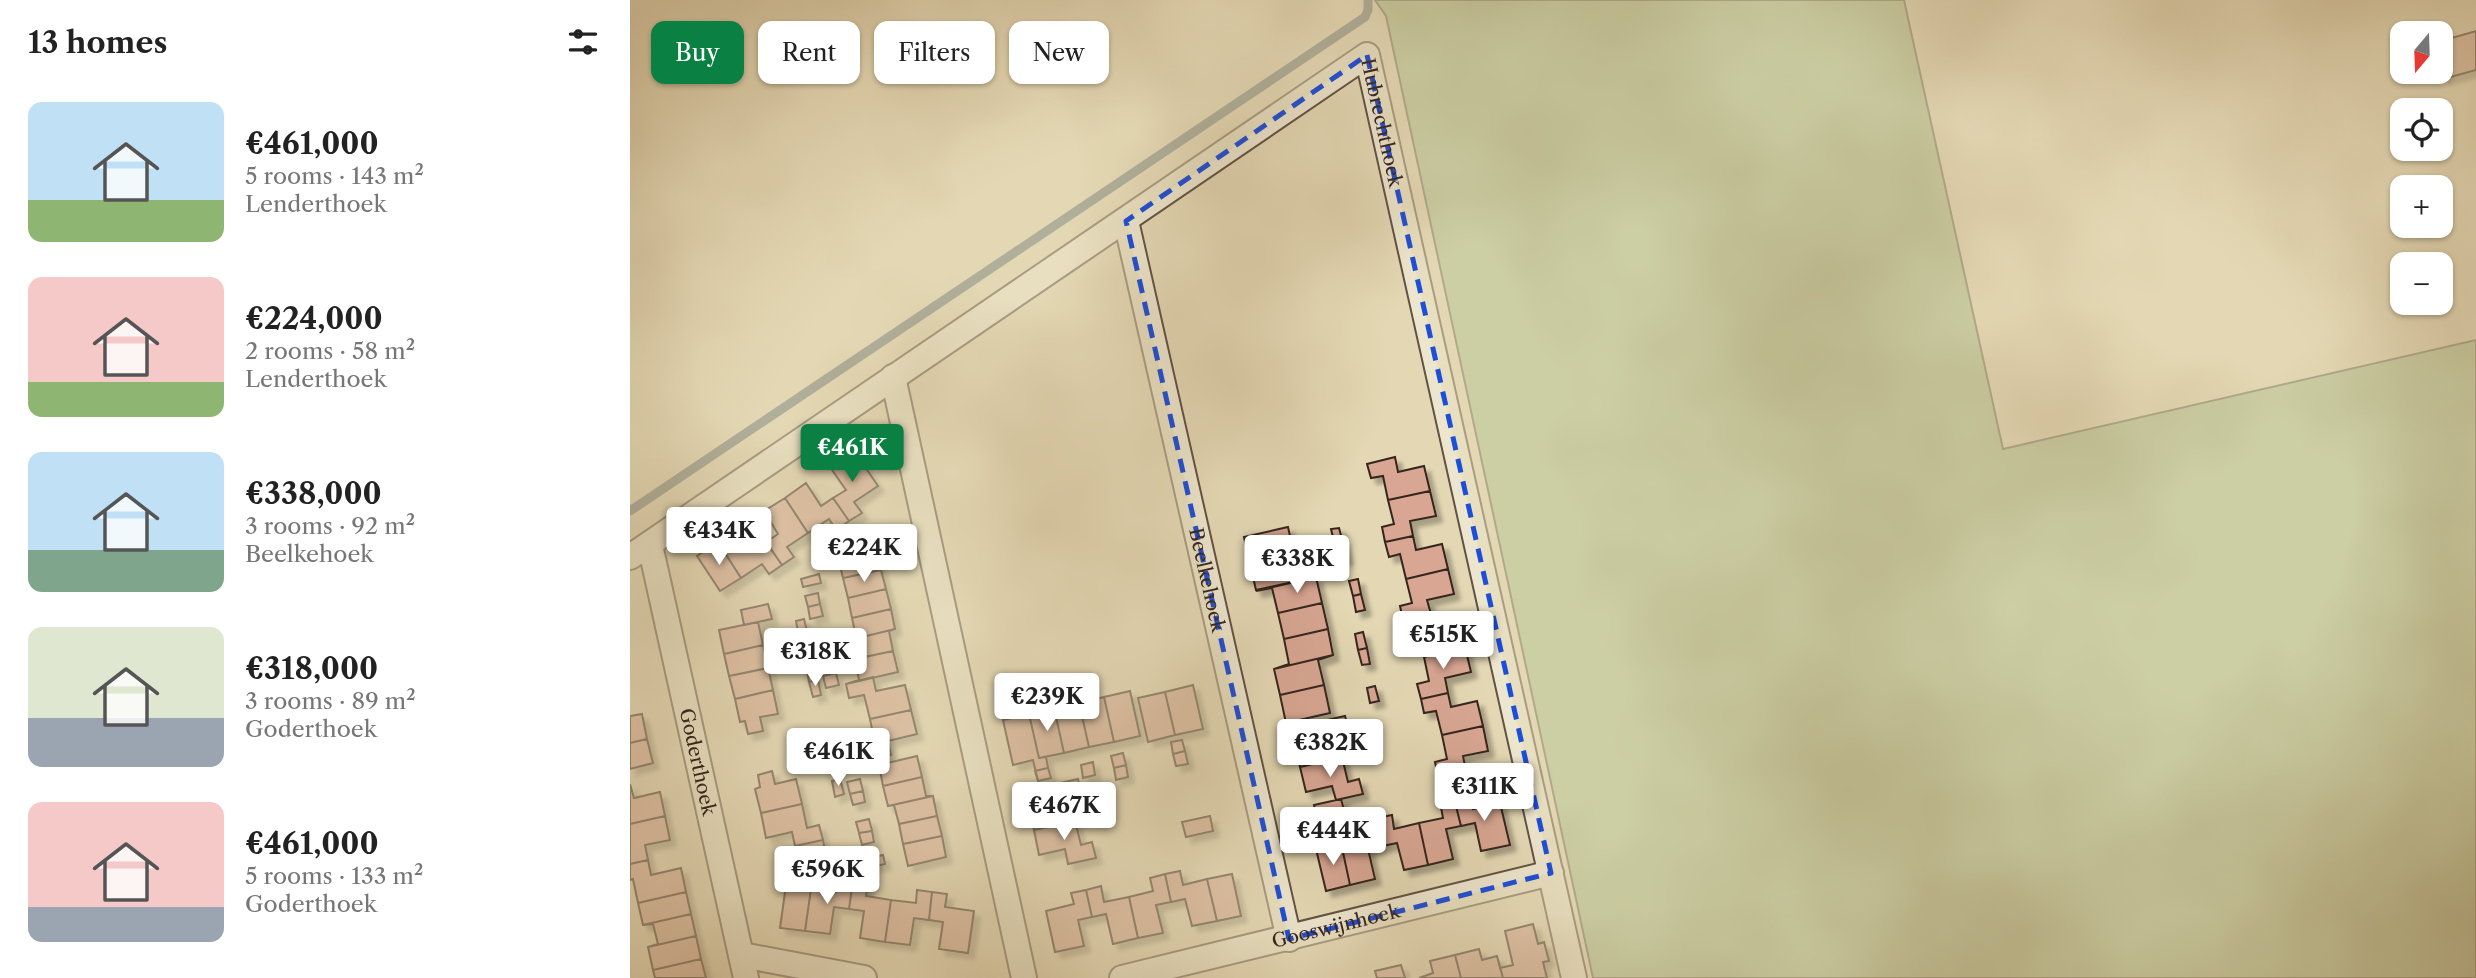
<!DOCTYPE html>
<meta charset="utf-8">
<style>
body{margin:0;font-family:"Libre Caslon Text",serif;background:#f2f2f2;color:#222;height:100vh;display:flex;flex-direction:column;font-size:26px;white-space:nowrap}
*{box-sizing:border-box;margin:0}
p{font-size:23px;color:#767676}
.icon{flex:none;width:38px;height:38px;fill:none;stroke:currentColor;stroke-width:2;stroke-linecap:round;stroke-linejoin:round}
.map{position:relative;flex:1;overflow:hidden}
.details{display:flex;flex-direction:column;background:#fff;width:630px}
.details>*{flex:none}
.hud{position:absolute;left:21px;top:21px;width:665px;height:63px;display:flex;gap:14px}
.needle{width:46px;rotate:199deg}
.controls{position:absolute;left:1760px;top:21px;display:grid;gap:14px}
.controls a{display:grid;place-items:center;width:63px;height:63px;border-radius:14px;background:#fff;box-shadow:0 2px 5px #0004;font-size:35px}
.price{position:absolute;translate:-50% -60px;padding:0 16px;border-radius:7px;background:#fff;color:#222;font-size:23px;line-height:46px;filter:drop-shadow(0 2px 4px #0008)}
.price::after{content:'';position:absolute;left:50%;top:42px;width:21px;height:16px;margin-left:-10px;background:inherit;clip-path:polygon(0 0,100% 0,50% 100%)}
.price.active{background:#0b8043;color:#fff}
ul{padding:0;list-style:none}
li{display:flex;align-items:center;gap:21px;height:175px;padding:0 28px}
li span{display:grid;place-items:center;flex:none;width:196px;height:140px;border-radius:14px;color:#555}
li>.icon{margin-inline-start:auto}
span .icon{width:84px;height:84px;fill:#fffc;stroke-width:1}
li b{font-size:30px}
h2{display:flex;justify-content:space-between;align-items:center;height:84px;padding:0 28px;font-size:30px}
.tag{padding:0 24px;border-radius:14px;background:#fff;box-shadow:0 2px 5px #0004;font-size:24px;line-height:63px}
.tag.active{background:#0b8043;color:#fff}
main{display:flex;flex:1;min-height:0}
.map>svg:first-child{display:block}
.green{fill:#afc091;stroke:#727258;stroke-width:2}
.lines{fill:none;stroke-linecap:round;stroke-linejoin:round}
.stream{stroke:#717d7a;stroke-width:9}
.building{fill:#d8a693;stroke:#36251f;stroke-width:2;filter:url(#shadow)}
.street-casing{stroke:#625244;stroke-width:28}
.street{stroke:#ede6ce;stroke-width:24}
.marked{fill:none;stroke:#1d4ed8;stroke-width:5;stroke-dasharray:14 9;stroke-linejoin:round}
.labels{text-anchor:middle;stroke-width:5;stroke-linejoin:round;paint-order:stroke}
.street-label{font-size:19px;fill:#36251f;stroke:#ede6ce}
</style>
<main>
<section class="details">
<h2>13 homes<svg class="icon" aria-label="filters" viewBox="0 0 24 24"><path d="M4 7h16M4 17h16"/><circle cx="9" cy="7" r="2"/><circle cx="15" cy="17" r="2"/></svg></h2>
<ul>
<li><span style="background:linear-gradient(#bfe0f5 70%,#8fb573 0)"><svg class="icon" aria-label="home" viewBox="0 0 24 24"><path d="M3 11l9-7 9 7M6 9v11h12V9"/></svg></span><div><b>€461,000</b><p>5 rooms · 143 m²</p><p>Lenderthoek</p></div></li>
<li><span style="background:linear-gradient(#f6c9c9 75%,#8fb573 0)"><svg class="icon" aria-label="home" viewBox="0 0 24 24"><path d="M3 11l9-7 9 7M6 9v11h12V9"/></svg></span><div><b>€224,000</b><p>2 rooms · 58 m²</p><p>Lenderthoek</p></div></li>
<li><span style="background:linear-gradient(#bfe0f5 70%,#7fa58c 0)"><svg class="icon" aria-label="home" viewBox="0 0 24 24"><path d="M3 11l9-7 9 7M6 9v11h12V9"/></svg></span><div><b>€338,000</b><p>3 rooms · 92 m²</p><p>Beelkehoek</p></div></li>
<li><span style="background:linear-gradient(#dfe7d0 65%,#9aa5b1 0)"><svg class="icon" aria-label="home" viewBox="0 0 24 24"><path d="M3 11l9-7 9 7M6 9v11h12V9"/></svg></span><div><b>€318,000</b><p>3 rooms · 89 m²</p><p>Goderthoek</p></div></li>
<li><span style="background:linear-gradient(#f6c9c9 75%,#9aa5b1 0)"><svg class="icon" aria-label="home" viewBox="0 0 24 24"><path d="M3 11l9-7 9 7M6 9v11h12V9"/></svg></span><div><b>€461,000</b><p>5 rooms · 133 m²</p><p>Goderthoek</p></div></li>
</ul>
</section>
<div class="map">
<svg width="1846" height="978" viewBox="0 0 1846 978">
<defs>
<filter id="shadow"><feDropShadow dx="6" dy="6" stdDeviation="2" flood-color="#0004"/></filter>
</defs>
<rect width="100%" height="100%" fill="#e4d8b4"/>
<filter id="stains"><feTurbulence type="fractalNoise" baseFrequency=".00286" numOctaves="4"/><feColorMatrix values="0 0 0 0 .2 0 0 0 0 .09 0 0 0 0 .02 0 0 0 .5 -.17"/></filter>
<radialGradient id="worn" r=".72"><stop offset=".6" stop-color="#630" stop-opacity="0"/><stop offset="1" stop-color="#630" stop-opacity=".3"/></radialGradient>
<path class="green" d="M 745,0 L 1274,0 L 1373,449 L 1846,340 L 1846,978 L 963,978 L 756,16 Z"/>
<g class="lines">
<path class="stream" d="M 0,511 L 735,17 L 738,10 L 738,0"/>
</g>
<path class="building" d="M 1846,31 L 1846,70 L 1813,79 L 1811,41 Z
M 224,451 L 248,486 L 224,502 L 232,513 L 219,521 L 203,498 L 216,490 L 200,467 Z
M 765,457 L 768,472 L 794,466 L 800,491 L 758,500 L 753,476 L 741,478 L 737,464 Z
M 176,483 L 191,506 L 203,498 L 219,521 L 206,530 L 199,519 L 178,533 L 155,498 Z
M 800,491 L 806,516 L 780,521 L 783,536 L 755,542 L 752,527 L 764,524 L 758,500 Z
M 155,498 L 178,533 L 157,547 L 164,557 L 152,565 L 136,542 L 148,534 L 134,511 Z
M 658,527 L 664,554 L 620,564 L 614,537 Z
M 109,528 L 124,550 L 136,542 L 152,565 L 139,574 L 132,564 L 111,578 L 88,542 Z
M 709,528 L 713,543 L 705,545 L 701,529 Z
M 783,536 L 786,550 L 812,544 L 818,569 L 776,579 L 770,554 L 759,557 L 755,542 Z
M 88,542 L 111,578 L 90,591 L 67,556 Z
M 713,543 L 717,559 L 708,560 L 705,545 Z
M 247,548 L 251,570 L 213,578 L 208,557 Z
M 664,554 L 670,579 L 686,577 L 626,590 L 620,564 Z
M 818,569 L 824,594 L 797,600 L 801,614 L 773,620 L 770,606 L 782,603 L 776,579 Z
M 251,570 L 256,589 L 218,598 L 213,578 Z
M 189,574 L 191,583 L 173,587 L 171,579 Z
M 686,577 L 692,603 L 648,613 L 642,588 L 626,591 Z
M 728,579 L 731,594 L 723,596 L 719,581 Z
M 256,589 L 261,609 L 222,618 L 218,598 Z
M 188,593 L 190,604 L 178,607 L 175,596 Z
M 731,594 L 735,610 L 726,612 L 723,596 Z
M 692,603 L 698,629 L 654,639 L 648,613 Z
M 138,604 L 142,619 L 114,625 L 111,610 Z
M 190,604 L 193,616 L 180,619 L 178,607 Z
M 261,609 L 265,629 L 220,640 L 226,637 L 222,618 Z
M 801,614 L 804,628 L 830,623 L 835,647 L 794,657 L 788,633 L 777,635 L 773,620 Z
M 141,619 L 128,622 L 133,645 L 94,654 L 89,630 L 142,619 Z
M 174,619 L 178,635 L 169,637 L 166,621 Z
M 265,629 L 259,631 L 263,651 L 225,659 L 220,640 Z
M 698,629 L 703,655 L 644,669 L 659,664 L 654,639 Z
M 733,632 L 737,648 L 728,650 L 725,634 Z
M 197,633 L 200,644 L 187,647 L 184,635 Z
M 178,635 L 181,651 L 173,652 L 169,637 Z
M 200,644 L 202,656 L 189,659 L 187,647 Z
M 133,645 L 138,668 L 99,676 L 94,654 Z
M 835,647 L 841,672 L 815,678 L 818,693 L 791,699 L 787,684 L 799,681 L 794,657 Z
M 737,648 L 740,664 L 732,665 L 728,650 Z
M 263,651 L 268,672 L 216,684 L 229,680 L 225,659 Z
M 703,655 L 688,660 L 694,685 L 650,695 L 644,669 Z
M 184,664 L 188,680 L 179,682 L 176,666 Z
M 138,668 L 143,690 L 105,699 L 99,676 Z
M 206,673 L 209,685 L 196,688 L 193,676 Z
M 243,677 L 246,691 L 275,685 L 281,710 L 240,719 L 234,695 L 219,698 L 216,684 Z
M 188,680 L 191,695 L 183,697 L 179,682 Z
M 563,685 L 573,729 L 545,735 L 535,692 Z
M 694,685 L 700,713 L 656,723 L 650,695 Z
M 745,686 L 749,701 L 740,703 L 737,688 Z
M 143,690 L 148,714 L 130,717 L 133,731 L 118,734 L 115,721 L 110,722 L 105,699 Z
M 500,691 L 510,736 L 484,742 L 474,697 Z
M 535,692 L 545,735 L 518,742 L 508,698 Z
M 818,693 L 821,707 L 847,701 L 853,726 L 812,735 L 806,711 L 794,713 L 791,699 Z
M 474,697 L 484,742 L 459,747 L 449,703 Z
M 449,703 L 459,747 L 434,753 L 424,708 Z
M 424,708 L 434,753 L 409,758 L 399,714 Z
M 281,710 L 287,734 L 258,741 L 261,755 L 233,762 L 230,747 L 245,744 L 240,719 Z
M 12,714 L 17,739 L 0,743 L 0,716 Z
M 399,714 L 409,758 L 416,757 L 418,768 L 405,771 L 408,781 L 403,760 L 383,765 L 373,720 Z
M 715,716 L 719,730 L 707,733 L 712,757 L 670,767 L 665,742 L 691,736 L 688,722 Z
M 853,726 L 858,751 L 833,756 L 836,771 L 808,777 L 805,762 L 817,759 L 812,735 Z
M 17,739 L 23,763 L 0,769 L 0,743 Z
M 552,740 L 555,751 L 543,754 L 541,742 Z
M 555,751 L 558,764 L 546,766 L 543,754 Z
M 493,753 L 496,765 L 484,768 L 481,756 Z
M 287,756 L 292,777 L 253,786 L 249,765 Z
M 712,757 L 718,782 L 729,779 L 733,794 L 706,800 L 702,786 L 676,792 L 670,767 Z
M 463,762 L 465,775 L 453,778 L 451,765 Z
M 496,765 L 498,777 L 486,780 L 484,768 Z
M 418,768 L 421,778 L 408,781 L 405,771 Z
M 142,771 L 145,784 L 166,779 L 172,804 L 131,813 L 125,789 L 130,787 L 128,775 Z
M 292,777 L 296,796 L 303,796 L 258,806 L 253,786 Z
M 210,779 L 214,794 L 205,797 L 202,781 Z
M 230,779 L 233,791 L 220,794 L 217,782 Z
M 448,779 L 451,794 L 439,796 L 445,821 L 404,830 L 398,806 L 424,800 L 421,785 Z
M 0,784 L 4,798 L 30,792 L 35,816 L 0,824 Z
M 233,791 L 235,802 L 223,805 L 220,794 Z
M 839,795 L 843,809 L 870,803 L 880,845 L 851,851 L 845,823 L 831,826 L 824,798 Z
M 303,796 L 307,816 L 269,824 L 264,805 L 258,806 Z
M 824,798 L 831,826 L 816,829 L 823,859 L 798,865 L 789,823 L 813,818 L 810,802 Z
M 711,799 L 715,814 L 687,820 L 684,805 Z
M 172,804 L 177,828 L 189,825 L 193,840 L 165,846 L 162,832 L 136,838 L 131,813 Z
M 762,815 L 764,829 L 789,823 L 798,865 L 774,870 L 767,843 L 753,846 L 747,818 Z
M 35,816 L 40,840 L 15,845 L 18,860 L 0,864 L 0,824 Z
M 307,816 L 312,836 L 273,844 L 269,824 Z
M 580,816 L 583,831 L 556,837 L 552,822 Z
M 747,818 L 753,846 L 738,849 L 745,879 L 720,885 L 711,843 L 736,838 L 732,822 Z
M 239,819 L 242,831 L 229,833 L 226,822 Z
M 445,821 L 451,845 L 462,842 L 466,858 L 438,864 L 435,849 L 409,855 L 404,830 Z
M 242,831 L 244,842 L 232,845 L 229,833 Z
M 312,836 L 316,857 L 278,866 L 273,844 Z
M 193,840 L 196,856 L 169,862 L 165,846 Z
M 711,843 L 720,885 L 696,891 L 686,849 Z
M 253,855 L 255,864 L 237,868 L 235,859 Z
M 18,860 L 21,875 L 51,868 L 56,892 L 8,903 L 3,879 L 0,880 L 0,864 Z
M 550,871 L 553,885 L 577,879 L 587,921 L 562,926 L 555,899 L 541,902 L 535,874 Z
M 535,874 L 541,902 L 526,905 L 533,933 L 508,938 L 499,897 L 523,891 L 520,878 Z
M 602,874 L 611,916 L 587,921 L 577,879 Z
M 208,879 L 223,881 L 219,909 L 204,907 L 200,934 L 175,931 L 181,889 L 206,892 Z
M 223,881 L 238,883 L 236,896 L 261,900 L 255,942 L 230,938 L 234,911 L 219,909 Z
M 156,885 L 181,889 L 175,931 L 150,928 Z
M 471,886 L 474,902 L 499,897 L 508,938 L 483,944 L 476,914 L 462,917 L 456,890 Z
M 287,890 L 302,892 L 299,920 L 284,918 L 280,945 L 255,942 L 261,900 L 286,903 Z
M 456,890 L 462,917 L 448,920 L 454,946 L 425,952 L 416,911 L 444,904 L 441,893 Z
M 56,892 L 61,914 L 13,925 L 8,903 Z
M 302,892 L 317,894 L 315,907 L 344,911 L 338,953 L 309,949 L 313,922 L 299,920 Z
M 61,914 L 66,936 L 18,947 L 28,944 L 23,924 L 13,925 Z
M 903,924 L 908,944 L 914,942 L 919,961 L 913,962 L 917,978 L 873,978 L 867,956 L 870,968 L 883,965 L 875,931 Z
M 66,936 L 71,959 L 23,970 L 18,947 Z
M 849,949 L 852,960 L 867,956 L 873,978 L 831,978 L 825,955 Z
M 825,955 L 831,978 L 789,978 L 803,973 L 800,961 Z
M 71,959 L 76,978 L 25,978 L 23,970 Z
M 771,965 L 775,978 L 747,978 L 745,971 Z"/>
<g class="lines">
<defs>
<g id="street">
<path id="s1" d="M 496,221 L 659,939"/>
<path d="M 263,377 L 394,978"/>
<path id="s2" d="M 20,545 L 116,978"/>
<path id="s3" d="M 0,557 L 737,55 L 944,978"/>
<path d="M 112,955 L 234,978"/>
<path id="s4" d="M 492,978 L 921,873"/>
</g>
</defs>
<use href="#street" class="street-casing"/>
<use href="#street" class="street"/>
</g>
<path d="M0 0H1846V978H0ZM 737,55 L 921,873 L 659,939 L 496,221 Z" fill="#e4d8b4" fill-opacity=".55" fill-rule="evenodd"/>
<path class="marked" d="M 737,55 L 921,873 L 659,939 L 496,221 Z"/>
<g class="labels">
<g class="street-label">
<text dy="7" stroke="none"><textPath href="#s3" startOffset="961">Hubrechthoek</textPath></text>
<text dy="7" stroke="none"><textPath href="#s1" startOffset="368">Beelkehoek</textPath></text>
<text dy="7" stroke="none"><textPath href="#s2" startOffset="222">Goderthoek</textPath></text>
<text dy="7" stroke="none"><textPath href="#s4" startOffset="220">Gooswijnhoek</textPath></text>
</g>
</g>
<rect width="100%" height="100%" filter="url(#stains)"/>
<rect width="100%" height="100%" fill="url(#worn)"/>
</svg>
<div class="controls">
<a><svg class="needle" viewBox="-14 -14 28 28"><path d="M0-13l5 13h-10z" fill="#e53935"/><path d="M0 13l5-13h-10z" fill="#767676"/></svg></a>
<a><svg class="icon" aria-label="locate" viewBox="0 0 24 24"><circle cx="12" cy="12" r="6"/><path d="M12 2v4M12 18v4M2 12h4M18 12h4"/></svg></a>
<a>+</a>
<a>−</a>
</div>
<b class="price active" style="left:222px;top:484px">€461K</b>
<b class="price" style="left:89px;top:567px">€434K</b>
<b class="price" style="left:234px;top:584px">€224K</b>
<b class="price" style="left:667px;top:595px">€338K</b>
<b class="price" style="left:813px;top:671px">€515K</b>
<b class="price" style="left:185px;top:688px">€318K</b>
<b class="price" style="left:417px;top:733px">€239K</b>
<b class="price" style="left:700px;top:779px">€382K</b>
<b class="price" style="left:208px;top:788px">€461K</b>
<b class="price" style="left:854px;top:823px">€311K</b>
<b class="price" style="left:434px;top:842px">€467K</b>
<b class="price" style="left:703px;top:867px">€444K</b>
<b class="price" style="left:197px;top:906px">€596K</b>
<div class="hud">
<a class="tag active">Buy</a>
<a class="tag">Rent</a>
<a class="tag">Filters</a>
<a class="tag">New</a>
</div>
</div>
</main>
